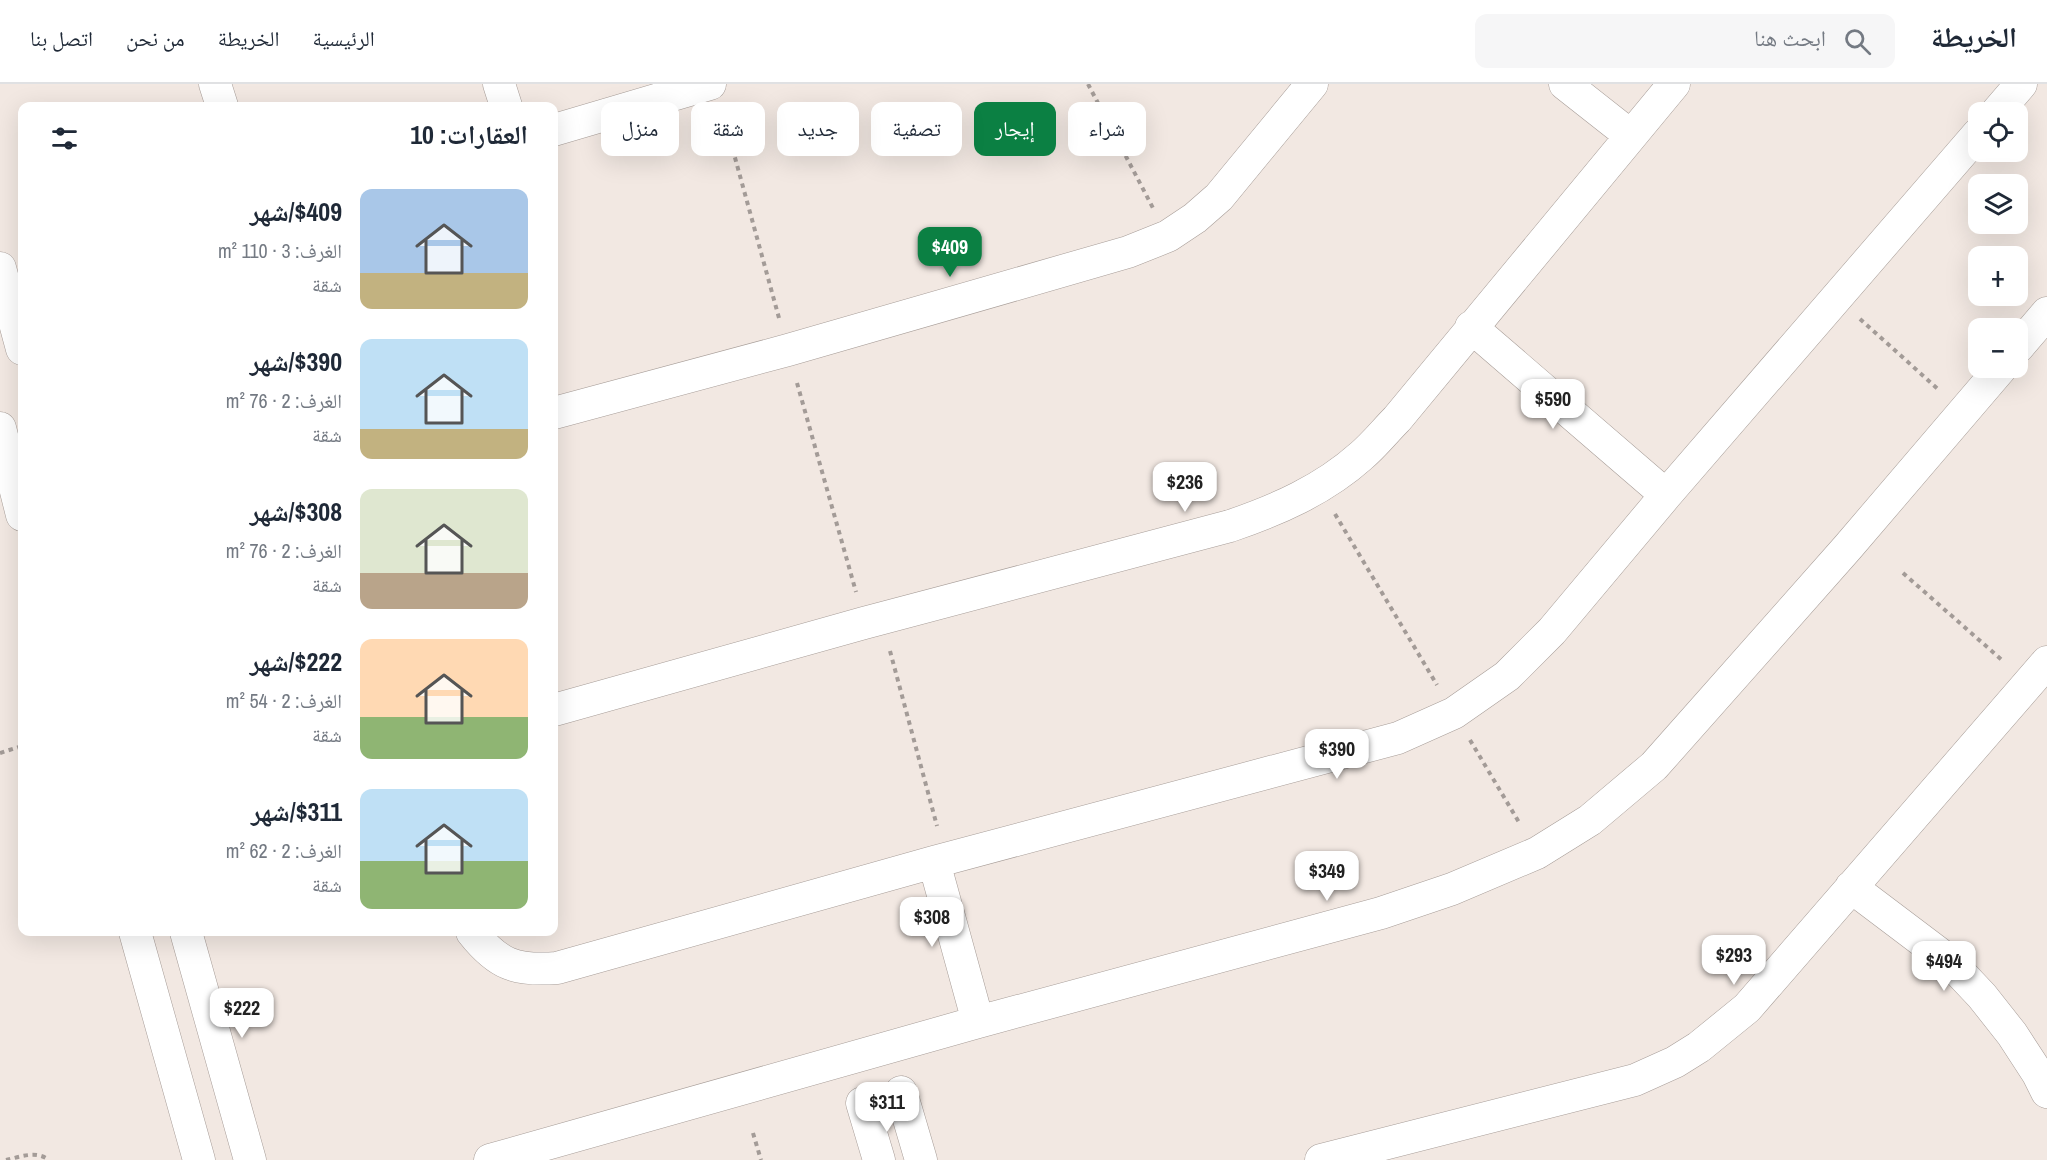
<!DOCTYPE html>
<html lang="ar">
<meta charset="utf-8">
<style>
body{margin:0;font-family:"Archivo Narrow","Noto Naskh Arabic",sans-serif;background:#f6f6f7;color:#1f2937;direction:rtl;height:100vh;display:flex;flex-direction:column;font-size:22px;white-space:nowrap}
*{box-sizing:border-box;margin:0}
p{font-size:20px;color:#747a83}
.icon{flex:none;width:33px;height:33px;fill:none;stroke:currentColor;stroke-width:2;stroke-linecap:round;stroke-linejoin:round}
.map{position:relative;flex:1;overflow:hidden;direction:ltr}
.side{position:absolute;left:18px;top:18px;width:540px;height:834px;display:flex;flex-direction:column;background:#fff;border-radius:12px;box-shadow:0 6px 24px #0002;direction:rtl}
.side>*{flex:none}
.banner{position:absolute;left:576px;top:18px;width:570px;height:54px;direction:rtl;display:flex;gap:12px}
.controls{position:absolute;left:1968px;top:18px;display:grid;gap:12px}
.controls a{display:grid;place-items:center;width:60px;height:60px;border-radius:12px;background:#fff;box-shadow:0 6px 24px #0002;font-size:30px}
.price{position:absolute;translate:-50% -51px;padding:0 14px;border-radius:12px;background:#fff;color:#222;font-size:20px;line-height:39px;filter:drop-shadow(0 2px 3px #0008)}
.price::after{content:'';position:absolute;left:50%;top:36px;width:18px;height:14px;margin-left:-9px;background:inherit;clip-path:polygon(0 0,100% 0,50% 100%)}
.price.active{background:#0b8043;color:#fff}
ul{padding:0;list-style:none}
li{display:flex;align-items:center;gap:18px;height:150px;padding:0 30px}
li span{display:grid;place-items:center;flex:none;width:168px;height:120px;border-radius:12px;color:#555}
li>.icon{margin-inline-start:auto}
span .icon{width:72px;height:72px;fill:#fffc;stroke-width:1}
li b{font-size:26px}
h2{display:flex;justify-content:space-between;align-items:center;height:72px;padding:0 30px;font-size:26px}
.pill{padding:0 21px;border-radius:12px;background:#fff;box-shadow:0 6px 24px #0002;font-size:21px;line-height:54px}
.pill.active{background:#0b8043;color:#fff}
header{display:flex;align-items:center;gap:36px;box-sizing:border-box;height:84px;padding:0 30px;background:#fff;border-bottom:2px solid #e0e1e3}
header strong{font-size:28px}
nav{display:flex;gap:33px;margin-inline-start:auto;font-size:21px}
.search{width:420px;height:54px;background:#f6f6f7;display:flex;align-items:center;gap:15px;box-sizing:border-box;padding:0 21px;border-radius:12px;color:#747a83;font-size:22px}
.map>svg:first-child{display:block}
.lines{fill:none;stroke-linecap:round;stroke-linejoin:round}
.street-casing{stroke:#a79d98;stroke-width:33}
.path{stroke:#a39b97;stroke-width:4;stroke-dasharray:4.5 4.5;stroke-linecap:butt}
.street{stroke:#fff;stroke-width:32}
</style>
<header>
<strong>الخريطة</strong>
<div class="search"><svg class="icon" aria-label="search" viewBox="0 0 24 24"><circle cx="10" cy="10" r="6"/><path d="M15 15l6 6"/></svg>ابحث هنا</div>
<nav><a>الرئيسية</a><a>الخريطة</a><a>من نحن</a><a>اتصل بنا</a></nav>
</header>
<div class="map">
<svg width="2047" height="1076" viewBox="0 0 2047 1076">
<rect width="100%" height="100%" fill="#f2e8e2"/>
<g class="lines">
<defs>
<path id="street" d="M 215,0 L 222,22
M 499,0 L 506,22
M 1565,0 L 1631,52
M 1997,28 L 2021,0
M 554,46 L 710,0
M 0,184 L 22,265
M 1471,243 L 1666,411
M 2018,263 L 2047,229
M 554,329 L 788,266 L 1128,168 L 1168,152 L 1195,134 L 1219,113 L 1312,0
M 0,344 L 22,431
M 554,626 L 864,539 L 1230,442 C 1277,426 1323,406 1361,372 C 1374,361 1385,347 1397,335 L 1674,0
M 934,778 L 978,938
M 1851,803 L 1949,877 L 1982,912 L 2012,950 L 2038,990 L 2047,1008
M 135,848 L 199,1076
M 186,848 L 250,1076
M 472,848 C 498,881 516,887 557,884 L 934,778 L 1398,654 L 1454,629 L 1507,592 L 1552,547 L 1666,411 L 1978,50
M 901,1008 L 921,1076
M 862,1019 L 879,1076
M 490,1076 L 978,938 L 1381,829 L 1452,805 L 1537,769 L 1590,736 L 1654,682 L 1848,463 L 2001,284
M 1321,1076 L 1635,996 L 1675,978 L 1699,963 L 1747,924 L 2047,578"/>
</defs>
<use href="#street" class="street-casing"/>
<path class="path" d="M 1088,0 L 1153,124
M 723,30 L 779,234
M 1860,235 L 1939,306
M 797,299 L 856,508
M 1335,430 L 1437,601
M 1903,489 L 2003,577
M 890,567 L 937,742
M 1470,656 L 1520,740
M 0,669 L 22,662
M 753,1049 L 761,1076
M 6,1076 C 20,1073 36,1066 49,1076"/>
<use href="#street" class="street"/>
</g>
</svg>
<div class="controls">
<a><svg class="icon" aria-label="locate" viewBox="0 0 24 24"><circle cx="12" cy="12" r="6"/><path d="M12 2v4M12 18v4M2 12h4M18 12h4"/></svg></a>
<a><svg class="icon" aria-label="layers" viewBox="0 0 24 24"><path d="M12 4l9 5-9 5-9-5zM3 14l9 5 9-5"/></svg></a>
<a>+</a>
<a>−</a>
</div>
<b class="price active" style="left:950px;top:194px">$409</b>
<b class="price" style="left:1553px;top:346px">$590</b>
<b class="price" style="left:1185px;top:429px">$236</b>
<b class="price" style="left:1337px;top:696px">$390</b>
<b class="price" style="left:1327px;top:818px">$349</b>
<b class="price" style="left:932px;top:864px">$308</b>
<b class="price" style="left:1734px;top:902px">$293</b>
<b class="price" style="left:1944px;top:908px">$494</b>
<b class="price" style="left:242px;top:955px">$222</b>
<b class="price" style="left:887px;top:1049px">$311</b>
<div class="banner">
<a class="pill">شراء</a>
<a class="pill active">إيجار</a>
<a class="pill">تصفية</a>
<a class="pill">جديد</a>
<a class="pill">شقة</a>
<a class="pill">منزل</a>
</div>
<section class="side">
<h2>العقارات: 10<svg class="icon" aria-label="filters" viewBox="0 0 24 24"><path d="M4 7h16M4 17h16"/><circle cx="9" cy="7" r="2"/><circle cx="15" cy="17" r="2"/></svg></h2>
<ul>
<li><span style="background:linear-gradient(#a9c7e8 70%,#c2b280 0)"><svg class="icon" aria-label="home" viewBox="0 0 24 24"><path d="M3 11l9-7 9 7M6 9v11h12V9"/></svg></span><div><b>$409/شهر</b><p>الغرف: 3 · 110 m²</p><p>شقة</p></div></li>
<li><span style="background:linear-gradient(#bfe0f5 75%,#c2b280 0)"><svg class="icon" aria-label="home" viewBox="0 0 24 24"><path d="M3 11l9-7 9 7M6 9v11h12V9"/></svg></span><div><b>$390/شهر</b><p>الغرف: 2 · 76 m²</p><p>شقة</p></div></li>
<li><span style="background:linear-gradient(#dfe7d0 70%,#b9a48a 0)"><svg class="icon" aria-label="home" viewBox="0 0 24 24"><path d="M3 11l9-7 9 7M6 9v11h12V9"/></svg></span><div><b>$308/شهر</b><p>الغرف: 2 · 76 m²</p><p>شقة</p></div></li>
<li><span style="background:linear-gradient(#ffd9b3 65%,#8fb573 0)"><svg class="icon" aria-label="home" viewBox="0 0 24 24"><path d="M3 11l9-7 9 7M6 9v11h12V9"/></svg></span><div><b>$222/شهر</b><p>الغرف: 2 · 54 m²</p><p>شقة</p></div></li>
<li><span style="background:linear-gradient(#bfe0f5 60%,#8fb573 0)"><svg class="icon" aria-label="home" viewBox="0 0 24 24"><path d="M3 11l9-7 9 7M6 9v11h12V9"/></svg></span><div><b>$311/شهر</b><p>الغرف: 2 · 62 m²</p><p>شقة</p></div></li>
</ul>
</section>
</div>
